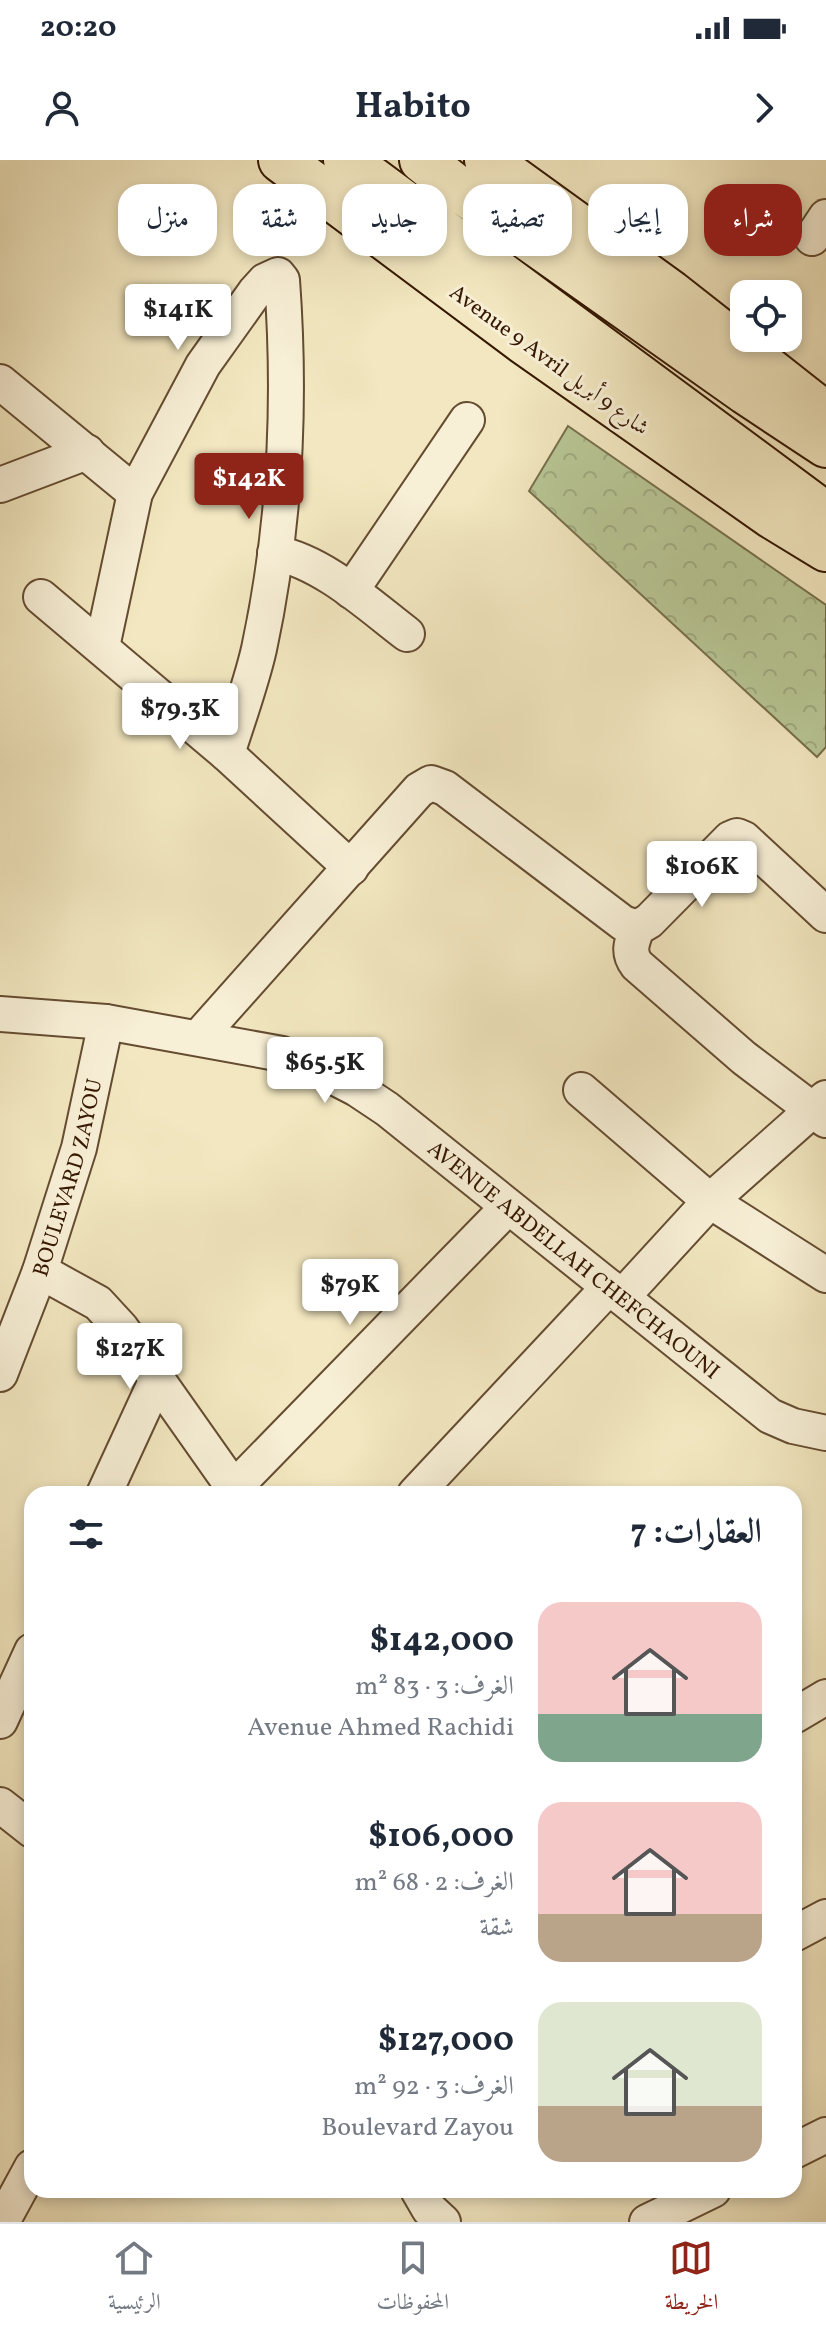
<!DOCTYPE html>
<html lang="ar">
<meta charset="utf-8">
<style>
body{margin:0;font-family:Vollkorn,Amiri,serif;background:#f2f2f3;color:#1f2937;direction:rtl;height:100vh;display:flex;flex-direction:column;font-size:30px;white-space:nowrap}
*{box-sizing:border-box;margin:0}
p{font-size:26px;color:#747a83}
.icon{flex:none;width:44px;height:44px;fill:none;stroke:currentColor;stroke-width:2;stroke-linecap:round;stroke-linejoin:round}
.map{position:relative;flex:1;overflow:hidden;direction:ltr}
.sheet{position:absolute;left:24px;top:1326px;width:778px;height:712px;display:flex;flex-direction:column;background:#fff;border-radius:24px;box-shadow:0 4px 12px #0003;direction:rtl}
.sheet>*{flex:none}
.banner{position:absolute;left:24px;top:24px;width:778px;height:72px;direction:rtl;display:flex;gap:16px}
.tools{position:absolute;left:730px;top:120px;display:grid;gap:16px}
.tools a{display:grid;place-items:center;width:72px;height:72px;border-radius:16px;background:#fff;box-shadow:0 4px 12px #0003;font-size:40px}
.price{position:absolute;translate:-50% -68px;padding:0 18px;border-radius:8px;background:#fff;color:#222;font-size:26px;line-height:52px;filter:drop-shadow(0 2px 4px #0008)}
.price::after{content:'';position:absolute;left:50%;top:48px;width:24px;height:18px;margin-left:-12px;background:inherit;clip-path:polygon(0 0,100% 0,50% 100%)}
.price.on{background:#8f2418;color:#fff}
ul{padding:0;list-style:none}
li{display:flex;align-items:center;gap:24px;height:200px;padding:0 40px}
li span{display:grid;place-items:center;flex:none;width:224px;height:160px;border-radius:24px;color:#555}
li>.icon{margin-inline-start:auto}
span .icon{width:96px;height:96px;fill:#fffc;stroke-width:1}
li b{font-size:34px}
h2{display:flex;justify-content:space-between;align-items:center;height:96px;padding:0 40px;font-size:34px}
.pill{padding:0 28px;border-radius:24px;background:#fff;box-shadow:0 4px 12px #0003;font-size:28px;line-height:72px}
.pill.on{background:#8f2418;color:#fff}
.status{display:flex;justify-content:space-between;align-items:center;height:56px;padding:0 40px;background:#fff;direction:ltr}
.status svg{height:22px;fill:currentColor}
header{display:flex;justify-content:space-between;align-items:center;height:104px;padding:0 40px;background:#fff;font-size:36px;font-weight:700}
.menu{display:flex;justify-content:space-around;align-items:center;height:112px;border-top:2px solid #e0e1e3;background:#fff;font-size:22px;color:#747a83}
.menu a{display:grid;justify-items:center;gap:4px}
.menu .on{color:#8f2418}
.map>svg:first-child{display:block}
.park{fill:url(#park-crowns);stroke:#776f4b;stroke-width:2}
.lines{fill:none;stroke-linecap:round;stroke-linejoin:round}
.minor-casing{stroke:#654c31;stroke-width:38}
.highway-casing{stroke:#361801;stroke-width:48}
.minor{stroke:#f7efd6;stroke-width:34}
.highway{stroke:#f2e7c0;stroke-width:44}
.labels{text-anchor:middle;stroke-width:6;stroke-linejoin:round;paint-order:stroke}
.street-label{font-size:22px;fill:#361801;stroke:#f7efd6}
</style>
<div class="status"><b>20:20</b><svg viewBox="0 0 49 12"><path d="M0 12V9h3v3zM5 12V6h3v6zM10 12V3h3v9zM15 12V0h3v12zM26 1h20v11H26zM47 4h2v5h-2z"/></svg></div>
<header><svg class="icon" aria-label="forward" viewBox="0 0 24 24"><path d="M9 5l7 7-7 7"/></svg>Habito<svg class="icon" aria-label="person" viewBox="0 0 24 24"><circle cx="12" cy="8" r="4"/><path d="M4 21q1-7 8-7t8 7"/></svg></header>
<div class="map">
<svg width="826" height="2062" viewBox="0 0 826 2062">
<defs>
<pattern id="park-crowns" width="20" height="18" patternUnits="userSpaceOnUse" patternTransform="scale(2)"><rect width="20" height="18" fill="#b8c695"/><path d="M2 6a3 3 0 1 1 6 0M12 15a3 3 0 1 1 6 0" fill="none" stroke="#9fa97f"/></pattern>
</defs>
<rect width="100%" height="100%" fill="#f2e7c0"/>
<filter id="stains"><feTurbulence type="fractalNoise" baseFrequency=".0025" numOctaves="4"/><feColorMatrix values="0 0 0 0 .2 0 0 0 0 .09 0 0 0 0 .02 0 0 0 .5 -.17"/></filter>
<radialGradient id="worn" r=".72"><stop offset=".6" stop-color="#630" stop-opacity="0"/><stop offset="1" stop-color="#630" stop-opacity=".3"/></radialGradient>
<path class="park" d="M 568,266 L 826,445 L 826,587 L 817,597 L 529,331 Z"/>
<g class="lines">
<defs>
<g id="minor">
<path d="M 812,78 L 826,57"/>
<path d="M 0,222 L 135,333"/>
<path d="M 0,325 L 87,292"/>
<path d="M 275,393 C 323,402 369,445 407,474"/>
<path d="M 351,431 L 467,260"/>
<path d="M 41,437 L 227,594 L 351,708"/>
<path d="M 102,487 L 135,333 L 203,205 L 255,132 L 265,121 L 278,115 L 282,120 C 291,243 285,368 259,489 C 251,524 238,559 227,594"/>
<path d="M 826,755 L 744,679 L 737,676 L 730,679 L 649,761 L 637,768 C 632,782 627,792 637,805 L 744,898 L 826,960"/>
<path id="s1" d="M 0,854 L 106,862 L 282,894 L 324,912 L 357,929 L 387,949 L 770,1256 L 793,1266 L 826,1273"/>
<path d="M 198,878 L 419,630 L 431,623 L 445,628 L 623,763 L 637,768"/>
<path d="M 581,930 L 710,1041 L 826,1115"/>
<path d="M 40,1111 L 98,1143 L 121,1168 L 238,1334"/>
<path d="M 622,1137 L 710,1041 L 826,938"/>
<path id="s2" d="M 0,1214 L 40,1111 L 79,988 L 106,862"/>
<path d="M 234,1328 L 508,1047"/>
<path d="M 104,1334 L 157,1219"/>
<path d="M 415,1334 L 609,1127"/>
<path d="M 794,1556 L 826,1537"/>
<path d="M 0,1561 L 32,1491"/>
<path d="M 0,1645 L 32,1670"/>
<path d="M 794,1774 L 826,1757"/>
<path d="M 794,1991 L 826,1975"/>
<path d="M 418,2030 L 429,2049 L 443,2062"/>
<path d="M 2,2062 L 32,2007"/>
<path d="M 647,2062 L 713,2030"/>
</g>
<path id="highway" d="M 281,0 L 523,181 L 772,356 L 826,389
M 346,0 L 826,355
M 422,0 L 456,27 L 746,232 L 826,285
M 487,0 L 671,133 L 821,251"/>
</defs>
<use href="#minor" class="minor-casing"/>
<use href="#highway" class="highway-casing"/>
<use href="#minor" class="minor"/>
<use href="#highway" class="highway"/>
</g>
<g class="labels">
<g class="street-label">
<text transform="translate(550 199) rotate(36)" y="8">Avenue 9 Avril شارع 9 أبريل</text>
<text dy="8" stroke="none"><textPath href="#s2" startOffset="208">BOULEVARD ZAYOU</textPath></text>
<text dy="8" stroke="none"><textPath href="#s1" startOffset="644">AVENUE ABDELLAH CHEFCHAOUNI</textPath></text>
</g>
</g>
<rect width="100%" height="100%" filter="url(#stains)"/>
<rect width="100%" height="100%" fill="url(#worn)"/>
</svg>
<div class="tools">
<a><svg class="icon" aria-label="locate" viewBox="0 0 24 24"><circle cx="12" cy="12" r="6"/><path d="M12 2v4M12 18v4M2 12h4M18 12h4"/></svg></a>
</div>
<b class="price" style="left:178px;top:192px">$141K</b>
<b class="price on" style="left:249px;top:361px">$142K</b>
<b class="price" style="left:180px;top:591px">$79.3K</b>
<b class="price" style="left:702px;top:749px">$106K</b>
<b class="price" style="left:325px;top:945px">$65.5K</b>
<b class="price" style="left:350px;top:1167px">$79K</b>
<b class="price" style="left:130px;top:1231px">$127K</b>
<div class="banner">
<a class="pill on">شراء</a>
<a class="pill">إيجار</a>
<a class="pill">تصفية</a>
<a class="pill">جديد</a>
<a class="pill">شقة</a>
<a class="pill">منزل</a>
</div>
<section class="sheet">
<h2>العقارات: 7<svg class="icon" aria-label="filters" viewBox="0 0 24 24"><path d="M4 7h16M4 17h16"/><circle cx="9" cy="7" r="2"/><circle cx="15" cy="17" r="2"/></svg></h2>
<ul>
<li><span style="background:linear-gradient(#f6c9c9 70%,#7fa58c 0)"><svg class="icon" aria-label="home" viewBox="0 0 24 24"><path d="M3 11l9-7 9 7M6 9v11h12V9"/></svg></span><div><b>$142,000</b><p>الغرف: 3 · 83 m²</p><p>Avenue Ahmed Rachidi</p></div></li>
<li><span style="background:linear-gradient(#f6c9c9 70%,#b9a48a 0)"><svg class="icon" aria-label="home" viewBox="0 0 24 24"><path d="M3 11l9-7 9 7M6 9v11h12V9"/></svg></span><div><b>$106,000</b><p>الغرف: 2 · 68 m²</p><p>شقة</p></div></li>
<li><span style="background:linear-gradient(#dfe7d0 65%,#b9a48a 0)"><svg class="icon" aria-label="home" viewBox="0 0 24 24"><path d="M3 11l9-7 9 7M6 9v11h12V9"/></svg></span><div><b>$127,000</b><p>الغرف: 3 · 92 m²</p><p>Boulevard Zayou</p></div></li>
</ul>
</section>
</div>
<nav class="menu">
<a class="on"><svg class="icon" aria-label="map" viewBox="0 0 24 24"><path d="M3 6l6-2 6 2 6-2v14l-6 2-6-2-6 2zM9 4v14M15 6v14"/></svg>الخريطة</a>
<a><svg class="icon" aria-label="saved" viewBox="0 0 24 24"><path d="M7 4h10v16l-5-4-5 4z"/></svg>المحفوظات</a>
<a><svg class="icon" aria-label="home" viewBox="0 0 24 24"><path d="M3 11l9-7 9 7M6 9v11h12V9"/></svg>الرئيسية</a>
</nav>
